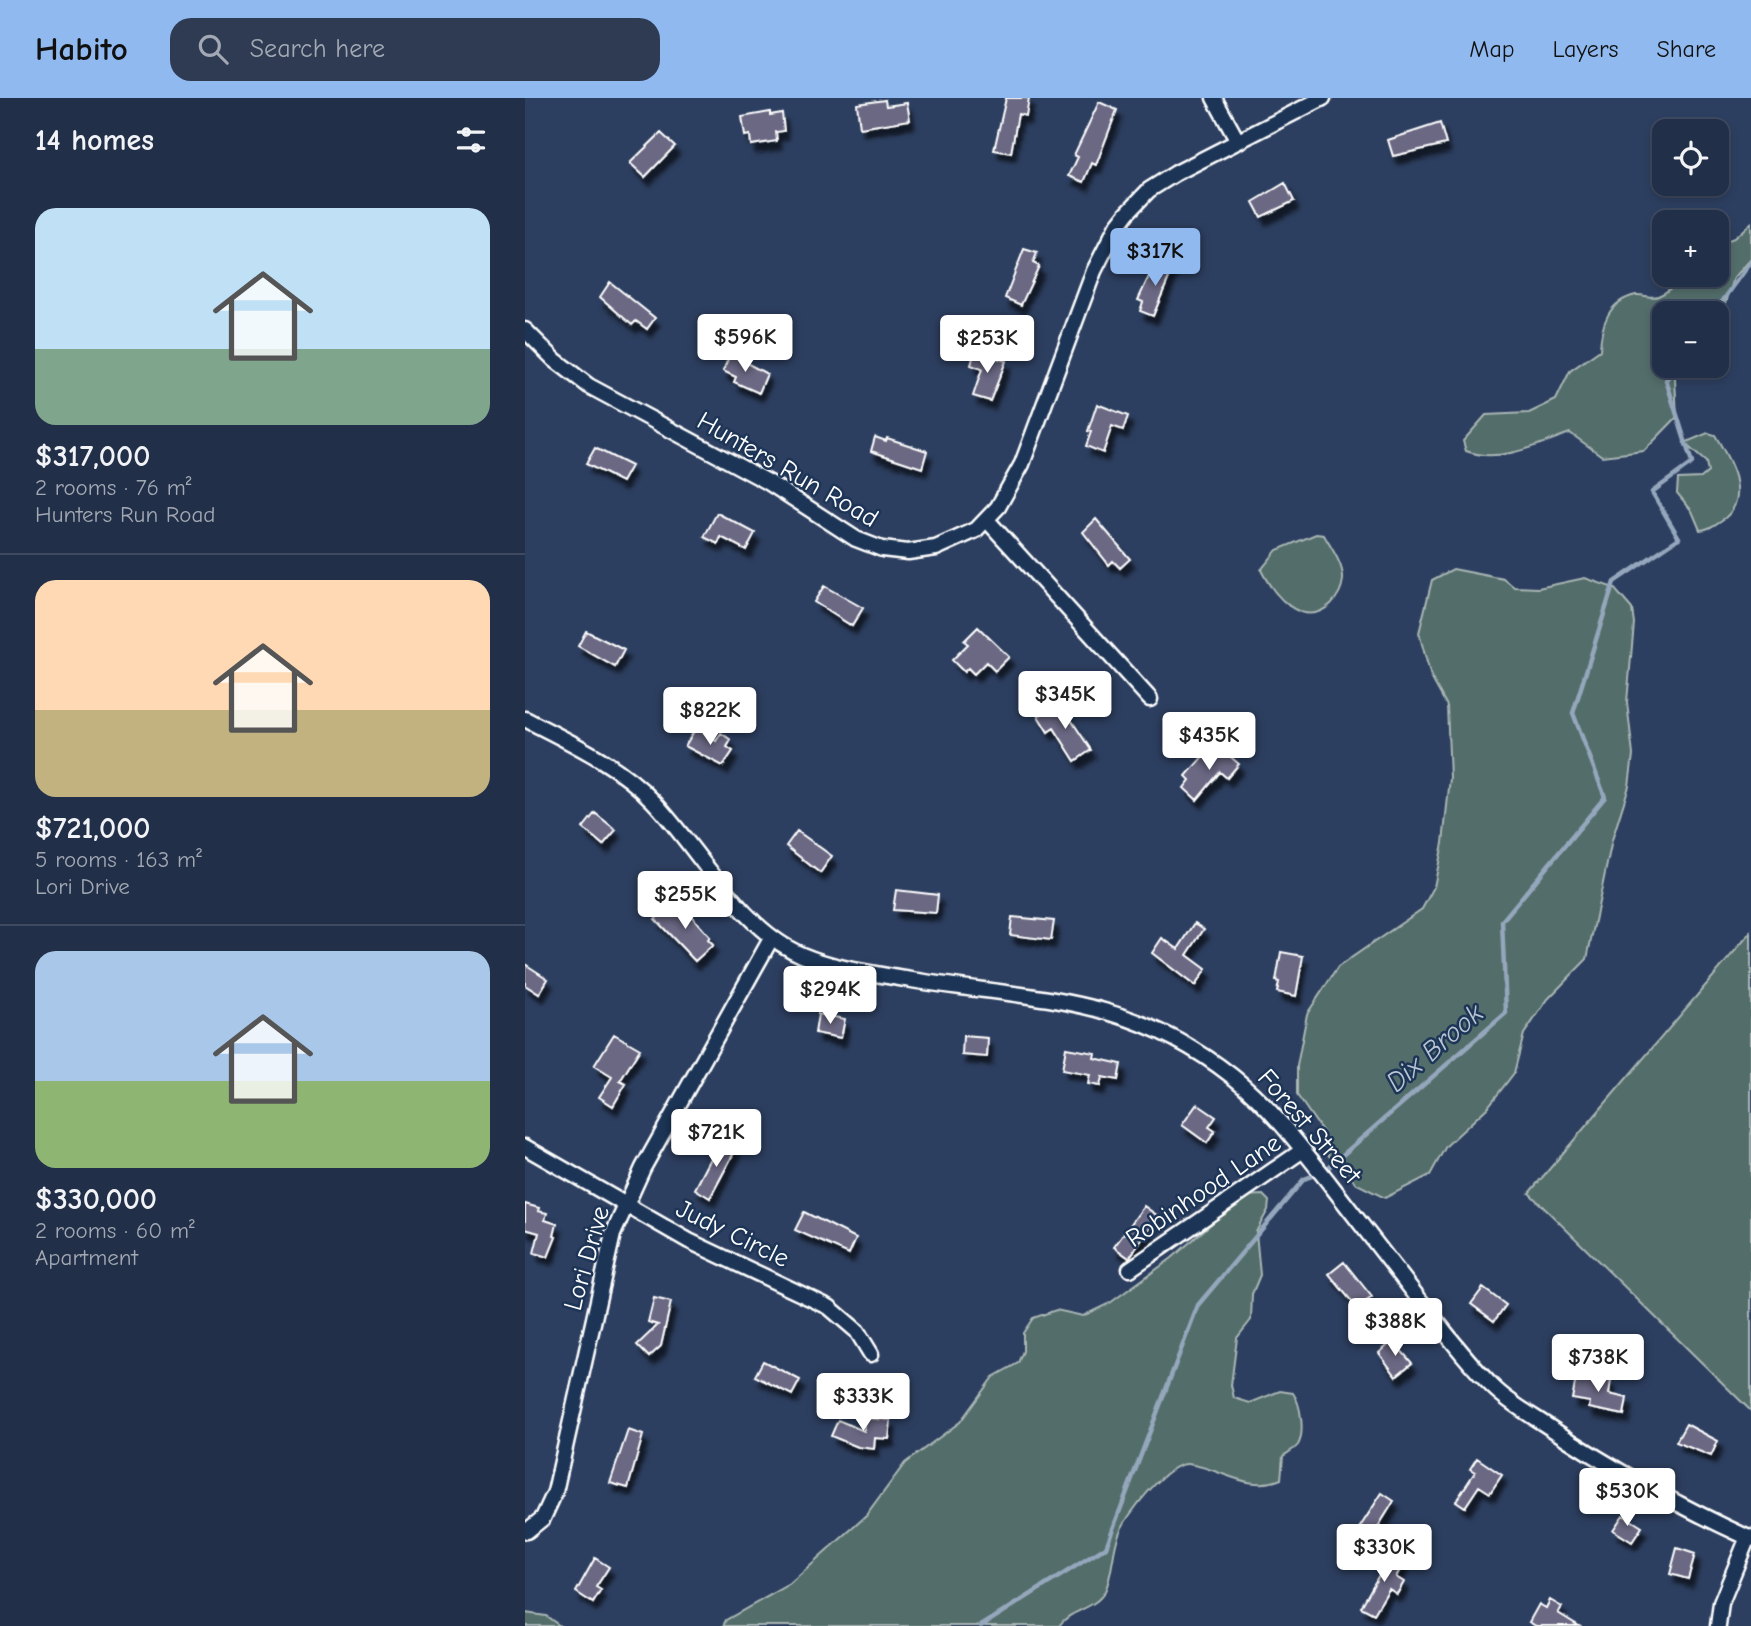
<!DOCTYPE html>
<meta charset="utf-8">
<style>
body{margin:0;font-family:"Comic Neue",sans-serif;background:#2e3b52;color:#f1f3f6;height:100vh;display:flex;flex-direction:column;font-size:26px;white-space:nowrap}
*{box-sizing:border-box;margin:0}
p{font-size:23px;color:#a2a9b4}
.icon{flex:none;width:38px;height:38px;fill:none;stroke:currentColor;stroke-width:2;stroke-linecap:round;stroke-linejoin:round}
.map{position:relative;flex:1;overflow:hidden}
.panel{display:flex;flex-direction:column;background:#222f48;width:525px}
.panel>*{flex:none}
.buttons{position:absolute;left:1127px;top:21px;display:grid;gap:14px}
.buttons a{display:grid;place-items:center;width:77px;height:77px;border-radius:14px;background:#222f48;box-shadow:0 4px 10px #0003,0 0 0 2px #3f4a60;font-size:35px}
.price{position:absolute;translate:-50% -60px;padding:0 16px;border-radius:7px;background:#fff;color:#222;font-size:23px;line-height:46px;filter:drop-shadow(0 2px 4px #0008)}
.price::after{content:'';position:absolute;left:50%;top:42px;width:21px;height:16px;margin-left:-10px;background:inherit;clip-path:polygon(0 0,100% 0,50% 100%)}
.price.current{background:#90b9f0;color:#111}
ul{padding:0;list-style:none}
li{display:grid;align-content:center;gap:14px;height:371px;padding:0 35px}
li+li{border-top:2px solid #3f4a60}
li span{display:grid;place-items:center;height:217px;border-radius:21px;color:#555}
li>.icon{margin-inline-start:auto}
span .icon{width:126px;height:126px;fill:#fffc;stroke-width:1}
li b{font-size:30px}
h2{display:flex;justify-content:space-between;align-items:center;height:84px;padding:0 35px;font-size:30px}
header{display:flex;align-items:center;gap:42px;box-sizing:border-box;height:98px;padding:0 35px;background:#90b9f0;color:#111}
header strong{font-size:33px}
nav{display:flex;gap:38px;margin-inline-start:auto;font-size:24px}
.search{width:490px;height:63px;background:#2e3b52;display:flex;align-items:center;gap:18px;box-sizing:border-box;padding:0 24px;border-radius:21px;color:#a2a9b4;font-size:26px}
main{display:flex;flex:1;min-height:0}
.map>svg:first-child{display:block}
.green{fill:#536d6a;stroke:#a9b6b4;stroke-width:2}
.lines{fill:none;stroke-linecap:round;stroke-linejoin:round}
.stream{stroke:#95a7bc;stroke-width:4.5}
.building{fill:#6b6783;stroke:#fff;stroke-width:2;filter:url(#shadow)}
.minor-casing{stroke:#fff;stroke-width:19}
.minor{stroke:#1d3557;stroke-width:14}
.labels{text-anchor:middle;stroke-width:5;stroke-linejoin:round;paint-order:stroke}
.street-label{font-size:26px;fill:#fff;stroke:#1d3557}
.water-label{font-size:28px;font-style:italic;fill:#b9c5d2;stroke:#1d3557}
</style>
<header>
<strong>Habito</strong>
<div class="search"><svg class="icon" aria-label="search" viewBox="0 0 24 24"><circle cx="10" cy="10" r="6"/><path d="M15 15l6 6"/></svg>Search here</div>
<nav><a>Map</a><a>Layers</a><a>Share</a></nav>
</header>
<main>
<section class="panel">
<h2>14 homes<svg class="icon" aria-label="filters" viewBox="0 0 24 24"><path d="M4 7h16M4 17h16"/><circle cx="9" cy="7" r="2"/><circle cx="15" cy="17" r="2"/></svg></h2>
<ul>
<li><span style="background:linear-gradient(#bfe0f5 65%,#7fa58c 0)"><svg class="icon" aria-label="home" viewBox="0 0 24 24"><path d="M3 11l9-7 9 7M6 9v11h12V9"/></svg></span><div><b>$317,000</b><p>2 rooms · 76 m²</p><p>Hunters Run Road</p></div></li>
<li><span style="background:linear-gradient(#ffd9b3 60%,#c2b280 0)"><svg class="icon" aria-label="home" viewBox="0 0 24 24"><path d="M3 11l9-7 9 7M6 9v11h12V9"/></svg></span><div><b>$721,000</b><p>5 rooms · 163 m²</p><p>Lori Drive</p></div></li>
<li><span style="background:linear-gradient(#a9c7e8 60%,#8fb573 0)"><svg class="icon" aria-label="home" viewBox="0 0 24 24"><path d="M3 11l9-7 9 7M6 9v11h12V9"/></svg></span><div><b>$330,000</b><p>2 rooms · 60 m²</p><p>Apartment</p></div></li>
</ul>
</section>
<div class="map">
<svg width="1226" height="1528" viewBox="0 0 1226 1528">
<defs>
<filter id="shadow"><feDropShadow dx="4.5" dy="8" stdDeviation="2" flood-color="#0009"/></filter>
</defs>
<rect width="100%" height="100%" fill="#2d3f60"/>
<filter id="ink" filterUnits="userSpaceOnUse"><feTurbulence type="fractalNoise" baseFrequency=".0143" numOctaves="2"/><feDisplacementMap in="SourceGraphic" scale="14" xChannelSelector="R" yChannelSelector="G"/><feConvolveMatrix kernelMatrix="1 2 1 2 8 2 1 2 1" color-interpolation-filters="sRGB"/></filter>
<g filter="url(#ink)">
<path class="green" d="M 1226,125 L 1226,161 L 1209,180 L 1199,211 L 1192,217 L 1139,215 L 1139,268 L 1154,268 L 1150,281 L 1152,319 L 1119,353 L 1077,358 L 1045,335 C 1014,346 974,366 941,353 L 938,343 L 961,317 L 1004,315 L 1031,302 L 1045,273 L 1075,252 C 1076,227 1083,203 1111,197 C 1118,196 1126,201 1133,198 C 1144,194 1151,185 1158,177 L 1192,177 L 1192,147 L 1209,140 Z
M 1183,335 L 1190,337 C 1205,362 1226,398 1200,420 C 1192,425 1184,432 1175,432 L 1167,413 L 1152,395 L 1153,381 L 1176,380 L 1183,374 L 1181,364 L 1159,345 Z
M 791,436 L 799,437 C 806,450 819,467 818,482 C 817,491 812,500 806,506 C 777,533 748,496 736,472 L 752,452 Z
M 928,471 L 979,481 L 989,489 L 1013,490 L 1060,480 L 1089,490 L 1107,511 L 1109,525 L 1102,604 L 1108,657 L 1104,688 L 1087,742 L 1062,861 L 1023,901 L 999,936 L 989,975 L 962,1010 L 921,1048 L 905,1077 L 860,1100 L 832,1086 L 804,1058 L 797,1033 L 772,997 L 772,968 L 782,916 L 813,869 L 897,811 L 909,789 L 918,745 L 925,680 L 922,608 L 906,579 L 894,535 L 907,482 Z
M 1226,834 L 1226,1313 L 1004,1095 Z
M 738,1097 L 744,1103 L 743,1112 L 731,1134 L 735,1177 L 727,1196 L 726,1222 L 712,1240 L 706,1287 L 709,1300 L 725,1305 L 755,1293 L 768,1295 C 776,1306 780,1335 773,1347 C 770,1351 762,1355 758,1358 L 756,1381 C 723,1395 696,1370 663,1366 C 643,1364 601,1417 594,1436 C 587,1454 588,1476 580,1493 C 570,1512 545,1511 534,1528 L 198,1528 L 201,1522 L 265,1486 L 341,1418 L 380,1365 L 435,1324 L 468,1279 L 493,1265 L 498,1253 L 498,1235 L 508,1220 L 531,1212 L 558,1218 L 585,1205 L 647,1160 L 718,1098 Z
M 0,1515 L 21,1518 L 35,1528 L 0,1528 Z"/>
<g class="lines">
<path class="stream" d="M 1189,215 L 1226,164
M 456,1528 L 581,1449 L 673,1207 L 779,1081 L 798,1074 L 981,915 L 977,823 L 1080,699 L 1048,615 L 1089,484 L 1154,440 L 1127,394 L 1167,365 L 1141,282 L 1151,268"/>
</g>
<path class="building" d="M 481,0 L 504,0 L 501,18 L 493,16 L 486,55 L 469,52 Z
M 360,2 L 361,8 L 382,5 L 385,22 L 335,30 L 332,6 Z
M 574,4 L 592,12 L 571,67 L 567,65 L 559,84 L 544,78 L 553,59 L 549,57 Z
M 245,14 L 245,17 L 257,15 L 259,33 L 251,34 L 252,43 L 226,47 L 225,37 L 220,38 L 217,19 Z
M 915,25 L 921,46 L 868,58 L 863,42 Z
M 136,35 L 150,48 L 120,79 L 105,65 Z
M 760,85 L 769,103 L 736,119 L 728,104 Z
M 499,151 L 512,155 L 508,165 L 514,168 L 496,207 L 480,200 Z
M 631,163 L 648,170 L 628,218 L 615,213 L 618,204 L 613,202 Z
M 85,184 L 130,220 L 122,231 L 111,223 L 107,227 L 75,199 Z
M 450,253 L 481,263 L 465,303 L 448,298 L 457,271 L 446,267 Z
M 205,256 L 242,276 L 234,295 L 209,284 L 211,279 L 198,273 Z
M 572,306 L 603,318 L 598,332 L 587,328 L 578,355 L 561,348 L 566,334 L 563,333 Z
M 350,339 L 361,343 L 362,340 L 402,353 L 397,370 L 346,353 Z
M 70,350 L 106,368 L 97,384 L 61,366 Z
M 192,415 L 230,435 L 221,452 L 196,439 L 193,446 L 179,439 Z
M 571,421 L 605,461 L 595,470 L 588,463 L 584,467 L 558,434 Z
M 299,488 L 338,510 L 327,528 L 289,504 Z
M 453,529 L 484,559 L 470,573 L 461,564 L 449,576 L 443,570 L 439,574 L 427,562 L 443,546 L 439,543 Z
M 61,533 L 99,552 L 90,569 L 53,548 Z
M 535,605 L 566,652 L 550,663 L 529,630 L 523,634 L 513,618 Z
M 171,630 L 191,643 L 196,635 L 206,642 L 202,649 L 208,653 L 198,668 L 160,648 Z
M 693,648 L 714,666 L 702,680 L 695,674 L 672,702 L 659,690 L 665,682 L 661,678 L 679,657 L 683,660 Z
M 70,715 L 91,732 L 78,747 L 58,730 Z
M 272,733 L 307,758 L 295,775 L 261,748 Z
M 371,792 L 413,797 L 411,815 L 368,812 Z
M 155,805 L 185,839 L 183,842 L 188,847 L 170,863 L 130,821 L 146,808 L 148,811 Z
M 487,819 L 529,823 L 526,842 L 485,837 Z
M 670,825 L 679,831 L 662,857 L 681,871 L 670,888 L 627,855 L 637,840 L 653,851 Z
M 756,854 L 778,858 L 771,898 L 752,894 L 754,884 L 751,883 Z
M 0,866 L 23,881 L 14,896 L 0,887 Z
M 293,916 L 320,921 L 316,940 L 290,935 Z
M 89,936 L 115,951 L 95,983 L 101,986 L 88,1008 L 74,999 L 87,979 L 69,968 Z
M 438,938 L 463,940 L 462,959 L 437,957 Z
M 541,950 L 570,955 L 569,960 L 596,966 L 593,982 L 577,979 L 575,988 L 563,986 L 565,977 L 537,972 Z
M 672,1006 L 691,1019 L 684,1029 L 690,1033 L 682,1045 L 657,1027 Z
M 196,1041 L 211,1051 L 185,1100 L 170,1091 Z
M 0,1106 L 14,1110 L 13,1113 L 22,1115 L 20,1122 L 32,1126 L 29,1138 L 31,1139 L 23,1159 L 9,1155 L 14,1135 L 0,1131 Z
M 619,1108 L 633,1118 L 604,1160 L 589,1149 Z
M 279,1114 L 331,1140 L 324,1156 L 270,1132 Z
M 819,1164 L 847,1199 L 832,1210 L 804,1176 Z
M 958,1190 L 981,1207 L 969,1223 L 946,1206 Z
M 129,1200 L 146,1204 L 136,1248 L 124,1259 L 112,1247 L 133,1227 L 123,1224 Z
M 868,1243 L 887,1265 L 871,1278 L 854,1255 Z
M 238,1263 L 275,1282 L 267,1297 L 230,1278 Z
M 1052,1275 L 1086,1282 L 1084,1296 L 1102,1300 L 1099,1317 L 1064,1310 L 1065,1304 L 1047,1301 Z
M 340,1320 L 366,1322 L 364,1341 L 350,1340 L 349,1351 L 333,1349 L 306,1338 L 313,1322 L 339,1333 Z
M 1161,1326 L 1193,1343 L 1186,1358 L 1151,1344 Z
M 103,1332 L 118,1337 L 103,1390 L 85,1385 Z
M 952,1360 L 977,1377 L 965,1395 L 954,1388 L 940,1409 L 931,1403 L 950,1374 L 945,1371 Z
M 857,1395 L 869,1403 L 848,1437 L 835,1429 Z
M 1098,1417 L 1117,1429 L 1107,1444 L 1088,1432 Z
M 1152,1450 L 1170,1456 L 1163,1481 L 1145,1476 Z
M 865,1457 L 879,1464 L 871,1479 L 879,1484 L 872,1496 L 864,1491 L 849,1516 L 836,1509 Z
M 70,1460 L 84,1469 L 71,1489 L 76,1492 L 68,1505 L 51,1494 Z
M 1025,1502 L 1037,1509 L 1033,1515 L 1054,1528 L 1011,1528 L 1004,1524 L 1014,1506 L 1021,1510 Z"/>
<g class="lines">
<defs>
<path id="minor" d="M 689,0 L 712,42
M 0,232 L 30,262 L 64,288 L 243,384 L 331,441 L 357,451 L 383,454 L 411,450 L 451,432 L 473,409 L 497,366 L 569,173 L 592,128 L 602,115 L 624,92 L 651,75 L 798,0
M 462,422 L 625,601
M 0,621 C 45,644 93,666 128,703 C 174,751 215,831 277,857 C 310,871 346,875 381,881 C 505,902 602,895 707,978 C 745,1008 775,1048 805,1086 C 834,1124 865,1163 894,1201 C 918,1231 941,1263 968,1289 C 984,1305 1006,1317 1024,1329 C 1088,1372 1156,1409 1226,1441
M 0,1049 L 164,1143 L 304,1209 L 332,1233 L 346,1256
M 605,1171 L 778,1052
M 2,1433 L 18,1420 L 30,1394 L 88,1136 L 118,1070 L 247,839
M 1193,1528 L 1196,1505 L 1223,1439"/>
</defs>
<use href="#minor" class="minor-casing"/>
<use href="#minor" class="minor"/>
</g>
</g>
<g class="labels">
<g class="street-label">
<text transform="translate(263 371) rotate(30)" y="9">Hunters Run Road</text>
<text transform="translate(785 1028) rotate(49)" y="9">Forest Street</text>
<text transform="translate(678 1092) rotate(-34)" y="9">Robinhood Lane</text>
<text transform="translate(208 1135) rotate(26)" y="9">Judy Circle</text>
<text transform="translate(61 1160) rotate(-74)" y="9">Lori Drive</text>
</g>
<g class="water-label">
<text transform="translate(909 949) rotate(-41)" y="10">Dix Brook</text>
</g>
</g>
</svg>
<div class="buttons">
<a><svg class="icon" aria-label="locate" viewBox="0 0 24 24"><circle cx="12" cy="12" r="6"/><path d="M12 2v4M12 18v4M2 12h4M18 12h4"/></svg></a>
<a>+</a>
<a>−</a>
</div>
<b class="price current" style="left:630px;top:190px">$317K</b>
<b class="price" style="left:220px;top:276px">$596K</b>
<b class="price" style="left:462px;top:277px">$253K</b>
<b class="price" style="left:540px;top:633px">$345K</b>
<b class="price" style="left:185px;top:649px">$822K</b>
<b class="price" style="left:684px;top:674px">$435K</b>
<b class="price" style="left:160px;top:833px">$255K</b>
<b class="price" style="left:305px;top:928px">$294K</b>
<b class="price" style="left:191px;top:1071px">$721K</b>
<b class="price" style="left:870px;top:1260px">$388K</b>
<b class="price" style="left:1073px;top:1296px">$738K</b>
<b class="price" style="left:338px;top:1335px">$333K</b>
<b class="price" style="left:1102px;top:1430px">$530K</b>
<b class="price" style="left:859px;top:1486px">$330K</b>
</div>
</main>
